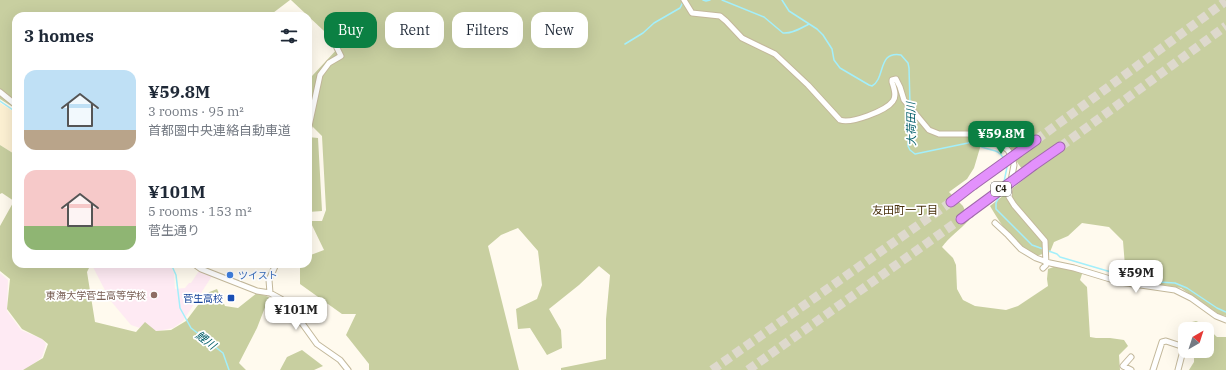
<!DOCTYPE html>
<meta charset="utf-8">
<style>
body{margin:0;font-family:"IBM Plex Serif","Noto Sans JP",serif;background:#f6f6f7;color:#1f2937;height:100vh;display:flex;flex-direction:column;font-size:15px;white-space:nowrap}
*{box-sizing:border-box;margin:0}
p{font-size:13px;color:#747a83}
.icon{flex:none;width:22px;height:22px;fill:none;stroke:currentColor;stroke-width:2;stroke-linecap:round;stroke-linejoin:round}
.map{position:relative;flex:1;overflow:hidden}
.sheet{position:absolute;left:12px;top:12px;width:300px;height:256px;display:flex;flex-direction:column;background:#fff;border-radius:12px;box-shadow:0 4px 16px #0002}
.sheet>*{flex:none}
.hud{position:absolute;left:324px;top:12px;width:380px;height:36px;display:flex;gap:8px}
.needle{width:26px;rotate:39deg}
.buttons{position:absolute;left:1178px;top:322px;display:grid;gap:8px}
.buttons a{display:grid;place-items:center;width:36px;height:36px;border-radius:8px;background:#fff;box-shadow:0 4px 16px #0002;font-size:20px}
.price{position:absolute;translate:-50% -34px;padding:0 9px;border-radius:8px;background:#fff;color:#222;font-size:13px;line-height:26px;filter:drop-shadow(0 1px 2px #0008)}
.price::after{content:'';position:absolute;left:50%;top:24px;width:12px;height:9px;margin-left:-6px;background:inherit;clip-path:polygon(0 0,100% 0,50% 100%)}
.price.current{background:#0b8043;color:#fff}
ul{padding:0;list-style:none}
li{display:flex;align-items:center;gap:12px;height:100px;padding:0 12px}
li span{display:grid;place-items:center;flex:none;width:112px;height:80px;border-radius:12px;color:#555}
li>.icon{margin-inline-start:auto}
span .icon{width:48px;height:48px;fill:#fffc;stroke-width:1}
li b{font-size:17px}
h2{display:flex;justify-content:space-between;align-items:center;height:48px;padding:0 12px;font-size:17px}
.tag{padding:0 14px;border-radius:12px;background:#fff;box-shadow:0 4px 16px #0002;font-size:14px;line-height:36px}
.tag.current{background:#0b8043;color:#fff}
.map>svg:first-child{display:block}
.built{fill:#fdf1d3}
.education{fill:#feeaf3}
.green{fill:#c8cfa0}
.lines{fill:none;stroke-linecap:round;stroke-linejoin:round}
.stream{stroke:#a3effb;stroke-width:1.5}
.highway-tunnel{stroke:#ded9cd;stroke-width:9;stroke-dasharray:9 4.5;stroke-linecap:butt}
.street-casing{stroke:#c3b89b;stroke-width:7}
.highway-casing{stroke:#a069ab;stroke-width:11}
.street{stroke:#fff;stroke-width:5}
.highway{stroke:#e391fc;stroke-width:9}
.highway-bridge-casing{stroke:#a069ab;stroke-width:11;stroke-linecap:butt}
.highway-bridge{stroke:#e391fc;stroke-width:9}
.shop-dot{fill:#3f7fe0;stroke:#fff;stroke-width:1.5}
.education-dot{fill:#8d6e63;stroke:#fff;stroke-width:1.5}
.transit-dot{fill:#1a4fb4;stroke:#fff;stroke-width:1.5}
.labels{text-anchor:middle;stroke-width:3.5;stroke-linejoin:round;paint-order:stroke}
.shield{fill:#fff;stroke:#66635b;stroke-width:1}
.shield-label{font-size:9px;font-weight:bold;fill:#252015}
.shop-label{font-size:10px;fill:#366cbe;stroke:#fff;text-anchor:start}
.education-label{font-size:10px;fill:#785e54;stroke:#fff;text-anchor:end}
.transit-label{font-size:10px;fill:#164399;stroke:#fff;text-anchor:end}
.water-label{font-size:11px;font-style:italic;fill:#025e69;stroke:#fff}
.neighbourhood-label{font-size:11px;fill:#48300c;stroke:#fff}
</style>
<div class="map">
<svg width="1226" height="370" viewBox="0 0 1226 370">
<rect width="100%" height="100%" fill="#fffaee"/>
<path class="built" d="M 0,103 L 16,113 L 16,155 L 0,145 Z"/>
<path class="education" d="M 95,264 L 170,264 L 174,273 L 175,289 L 185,288 L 189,283 L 191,283 L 199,271 L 212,276 L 183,321 L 173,328 L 158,331 L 143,329 L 131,325 L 110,300 L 93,267 Z
M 0,273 L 8,280 L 7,311 L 21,330 L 42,339 L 46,344 L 42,357 L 29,368 L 22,370 L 0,370 Z"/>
<path class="green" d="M 0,0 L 290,0 L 269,16 L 16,16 L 16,109 L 0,99 Z
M 291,0 L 1226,0 L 1226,316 L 1220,315 L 1181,288 L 1126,279 L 1123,241 L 1109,227 L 1082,223 L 1068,236 L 1054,242 L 1050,252 L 1036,256 C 1013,243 1003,228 990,206 L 1028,176 C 1020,167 1009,154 1010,141 C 998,129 993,128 976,126 L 976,137 L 982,141 L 974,168 L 967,179 L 949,192 L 963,206 L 969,220 C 960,230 949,237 942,247 L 953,258 L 956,265 L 957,289 L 963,300 L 975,306 L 1006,310 L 1018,306 L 1048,286 L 1047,279 L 1048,269 L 1062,264 L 1090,271 L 1082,274 L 1080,280 L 1087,287 L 1090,337 L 1096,338 L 1110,338 L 1124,340 L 1128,346 L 1119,355 L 1120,370 L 561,370 L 561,368 L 606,359 L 606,319 L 610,275 L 599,266 L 579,285 L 549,309 L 561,330 L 562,348 L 547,355 L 530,328 L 518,329 L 516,309 L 537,299 L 542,285 L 538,251 L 518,228 L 501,235 L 488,246 L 519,370 L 369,370 L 369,364 L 346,335 L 356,314 L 342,314 L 300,284 L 300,264 L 308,264 L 308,256 L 324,250 L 310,221 L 322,221 L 326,210 L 322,136 L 308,122 L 312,76 L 340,46 Z
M 308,137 L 318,138 L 322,211 L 308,212 Z
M 0,145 L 16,155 L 16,264 L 91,264 L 87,272 L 95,322 L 136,332 L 145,322 L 156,331 L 171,330 L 186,321 L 207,293 L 217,289 L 225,306 L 238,308 L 257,293 L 269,297 L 257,328 L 239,363 L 246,370 L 23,370 L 43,358 L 48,344 L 42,339 L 22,329 L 7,309 L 10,279 L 0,271 L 0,226 L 14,201 L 2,193 L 0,194 Z
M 1196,321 L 1203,324 L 1217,337 L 1226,337 L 1226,370 L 1189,370 L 1194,362 L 1194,355 L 1190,351 L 1207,351 L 1207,329 L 1185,329 L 1185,345 C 1179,339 1176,334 1180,326 L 1185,327 L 1188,323 Z
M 302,350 L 323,366 L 314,370 L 280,370 L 287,357 Z"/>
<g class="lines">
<path class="stream" d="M 703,0 L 706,1 L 710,0
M 722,0 L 764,17 L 783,33 C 792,34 801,28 809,24
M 782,0 L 789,11 L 817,29 L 823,35 L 832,49 L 834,60 L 840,68 L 869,85 L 872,86 C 886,78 877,51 901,55 L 908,63 L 909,68 L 910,105
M 625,44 L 643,33 L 654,23 L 680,8 L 683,2
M 0,101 L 16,112
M 910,109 L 908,146 L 910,150 L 915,154 L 968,143 L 972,141 C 977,142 978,145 982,147 C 991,151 999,149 1004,159
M 1004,182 L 1007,167 L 1006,164
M 1000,195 L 996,203 L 996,209 L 1032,245 L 1057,254 L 1060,257 L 1111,272 L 1159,282 L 1175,283 L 1187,288 L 1217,308 L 1226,312
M 171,264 L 176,275 L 180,308 L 191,328 L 223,353 L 229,370"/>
<path class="highway-tunnel" d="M 1036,140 L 1226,1
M 1060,147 L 1226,26
M 712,370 L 951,202
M 748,370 L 961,219"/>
<defs>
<path id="street" d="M 684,0 L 692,13 L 720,16 L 726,21 L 742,38 L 775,54 L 808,85 L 840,120 C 851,124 886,111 893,101 C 897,96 894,88 892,82 L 892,80 L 896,79 L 900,87 L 904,100 L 929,130 L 939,134 L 967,134 L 981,135 L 995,140 L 1008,150 L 1012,157 L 1014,165 L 1010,186 L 1009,197 L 1014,205 L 1045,241 L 1046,265 L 1043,268
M 0,92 L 16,105
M 308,131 L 320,75 L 329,63 L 341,56 L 337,48
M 995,223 L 1008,235 L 1021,249 L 1036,258 L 1050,263 L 1074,268 L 1120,282 L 1175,290 L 1191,298 L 1216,316 L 1226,320
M 194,264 L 201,269 L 257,291 L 270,293 L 281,299 L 289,305 L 294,312 L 317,344 L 340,360 L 348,370
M 270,293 L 269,280 L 276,264
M 1131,357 L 1123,366 L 1131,370
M 1153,370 L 1162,342 L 1166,341 L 1184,347 L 1178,370"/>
<path id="highway" d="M 1019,152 L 1036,140
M 1034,165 L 1060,147
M 951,202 L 973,185
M 961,219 L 969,213"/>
</defs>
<use href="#street" class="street-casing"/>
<use href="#highway" class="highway-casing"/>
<use href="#street" class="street"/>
<use href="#highway" class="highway"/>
<defs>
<path id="highway-bridge" d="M 973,185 L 1019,152
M 969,213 L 1034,165"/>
</defs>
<use href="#highway-bridge" class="highway-bridge-casing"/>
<use href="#highway-bridge" class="highway-bridge"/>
</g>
<circle class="shop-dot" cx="230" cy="275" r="4"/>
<circle class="education-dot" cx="154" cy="295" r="4"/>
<rect class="transit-dot" x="227" y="294" width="8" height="8" rx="2"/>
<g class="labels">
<rect class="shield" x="991" y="182" width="20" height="14" rx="3"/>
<g class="shield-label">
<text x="1001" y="192">C4</text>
</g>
<g class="shop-label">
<text x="238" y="279">ツイスト</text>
</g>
<g class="education-label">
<text x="146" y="299">東海大学菅生高等学校</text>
</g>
<g class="transit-label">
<text x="223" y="302">菅生高校</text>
</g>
<g class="water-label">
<text transform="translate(911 124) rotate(-91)" y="4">大荷田川</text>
<text transform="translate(206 340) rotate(37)" y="4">鯉川</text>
</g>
<g class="neighbourhood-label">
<text x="905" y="214">友田町一丁目</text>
</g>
</g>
</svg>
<div class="buttons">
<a><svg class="needle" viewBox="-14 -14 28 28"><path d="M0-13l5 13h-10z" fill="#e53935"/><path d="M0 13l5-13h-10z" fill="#747a83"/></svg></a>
</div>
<b class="price current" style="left:1001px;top:155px">¥59.8M</b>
<b class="price" style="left:1136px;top:294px">¥59M</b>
<b class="price" style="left:296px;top:331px">¥101M</b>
<div class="hud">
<a class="tag current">Buy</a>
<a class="tag">Rent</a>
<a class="tag">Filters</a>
<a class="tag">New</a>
</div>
<section class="sheet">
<h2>3 homes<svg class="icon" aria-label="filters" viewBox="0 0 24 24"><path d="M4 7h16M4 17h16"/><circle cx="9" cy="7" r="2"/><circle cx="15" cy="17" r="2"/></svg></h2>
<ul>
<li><span style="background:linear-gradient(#bfe0f5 75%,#b9a48a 0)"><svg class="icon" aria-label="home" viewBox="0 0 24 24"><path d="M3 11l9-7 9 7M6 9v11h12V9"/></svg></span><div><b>¥59.8M</b><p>3 rooms · 95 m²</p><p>首都圏中央連絡自動車道</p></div></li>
<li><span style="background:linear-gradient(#f6c9c9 70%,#8fb573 0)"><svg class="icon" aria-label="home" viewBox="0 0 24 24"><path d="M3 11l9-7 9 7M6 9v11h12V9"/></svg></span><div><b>¥101M</b><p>5 rooms · 153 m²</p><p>菅生通り</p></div></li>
</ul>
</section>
</div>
